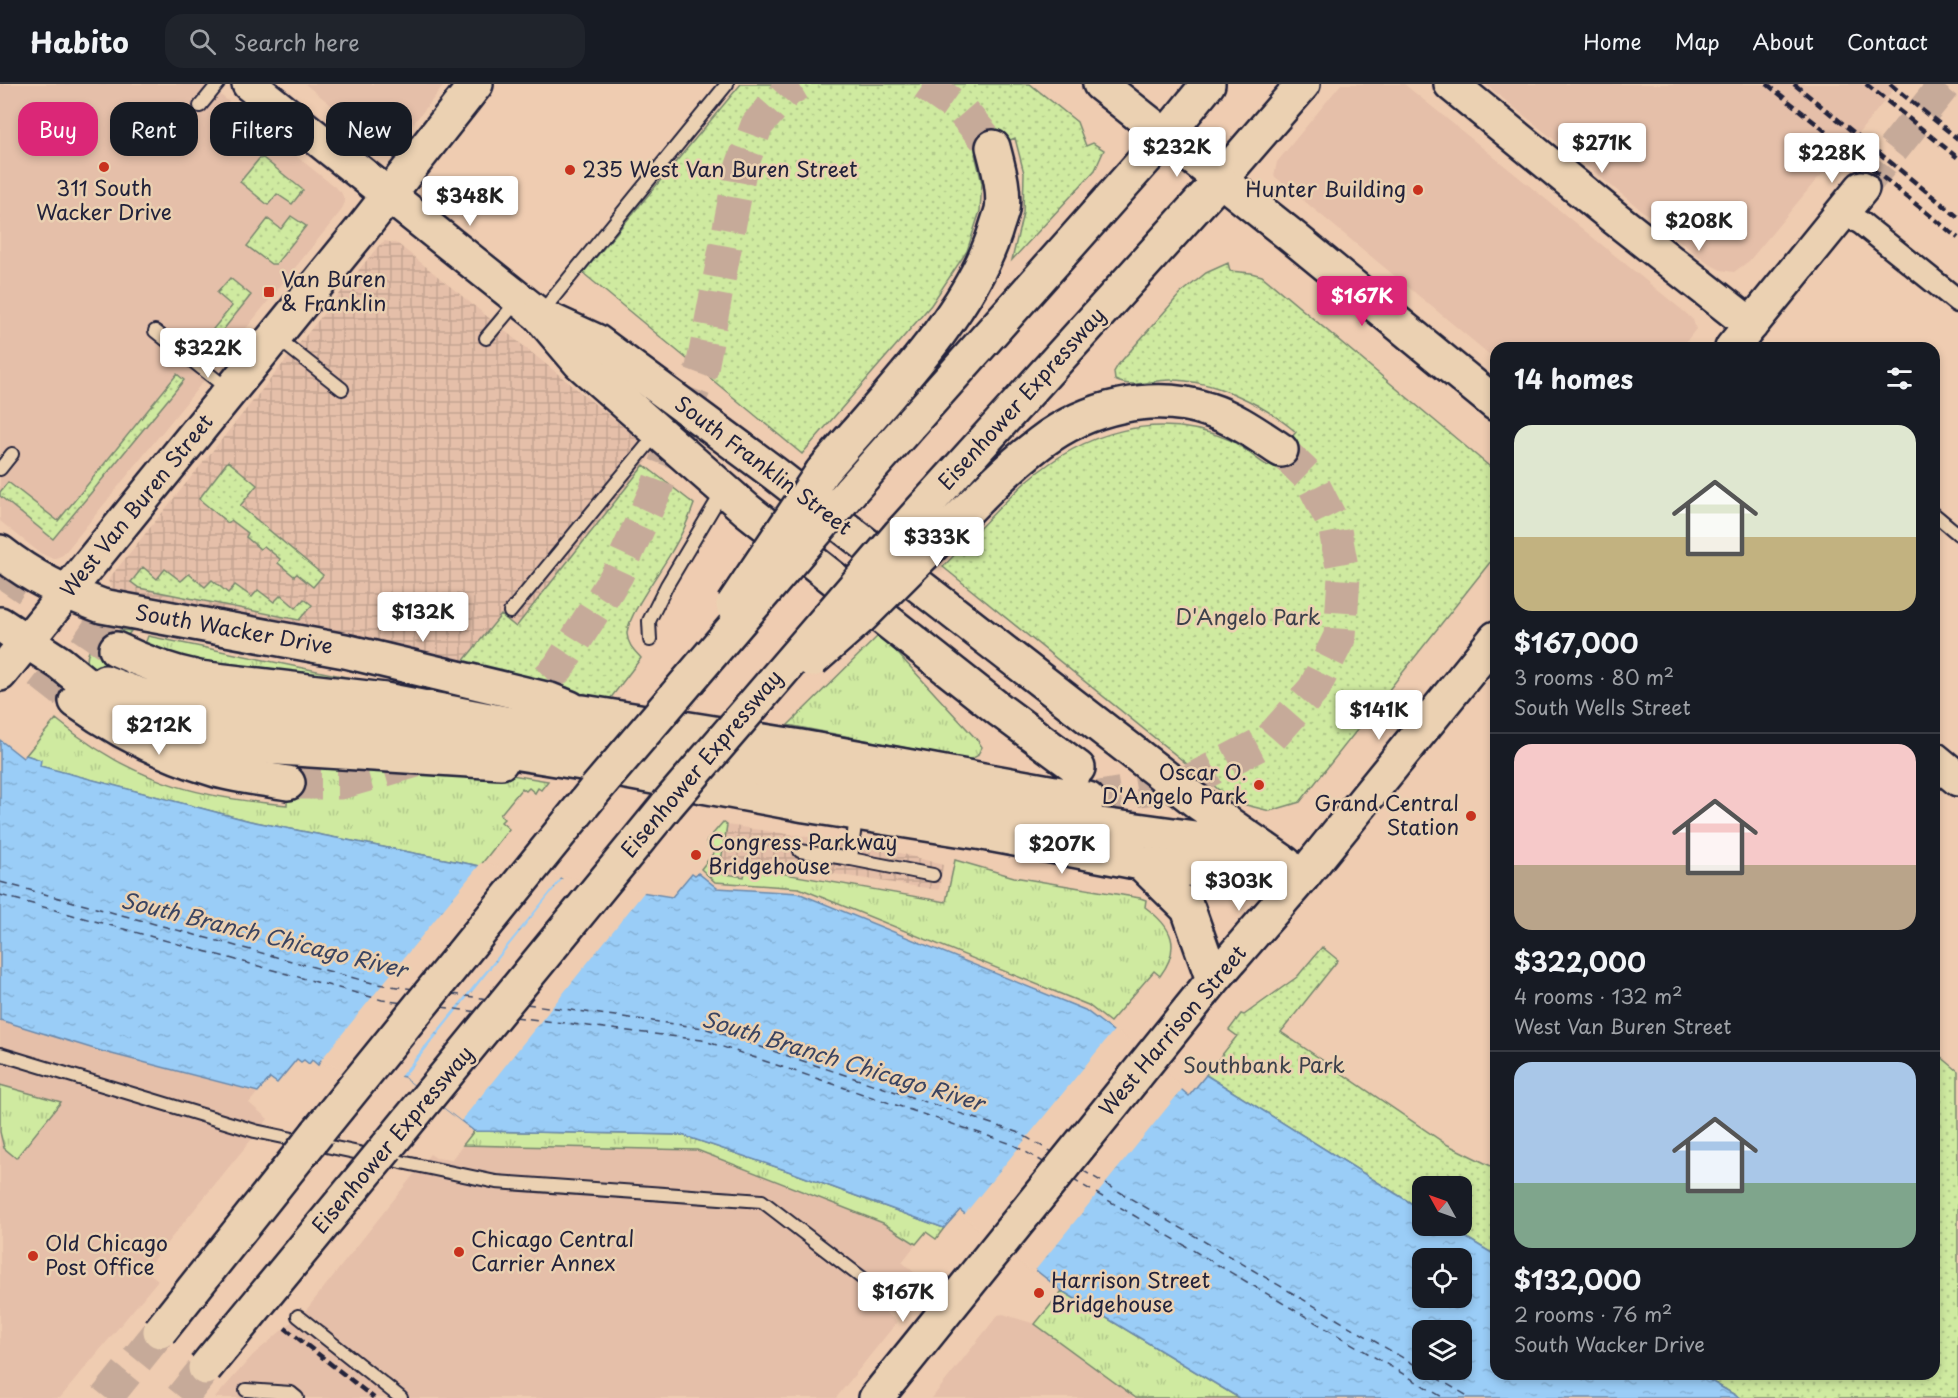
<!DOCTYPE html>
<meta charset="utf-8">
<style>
body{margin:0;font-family:"Playpen Sans",sans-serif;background:#20242c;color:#f1f3f6;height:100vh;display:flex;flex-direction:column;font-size:22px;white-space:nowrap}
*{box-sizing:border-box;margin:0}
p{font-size:20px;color:#9ea1a6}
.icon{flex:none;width:33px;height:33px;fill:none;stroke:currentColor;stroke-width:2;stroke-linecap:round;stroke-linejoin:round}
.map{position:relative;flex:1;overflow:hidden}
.panel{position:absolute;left:1490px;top:258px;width:450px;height:1038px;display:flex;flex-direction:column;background:#171b24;border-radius:18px;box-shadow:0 3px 9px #0003}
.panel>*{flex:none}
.banner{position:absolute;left:18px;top:18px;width:570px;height:54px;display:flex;gap:12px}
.needle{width:39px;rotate:310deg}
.controls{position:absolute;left:1412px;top:1092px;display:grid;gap:12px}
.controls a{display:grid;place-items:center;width:60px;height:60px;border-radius:12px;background:#171b24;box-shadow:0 3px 9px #0003;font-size:30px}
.price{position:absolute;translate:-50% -51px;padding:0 14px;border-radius:6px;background:#fff;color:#222;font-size:20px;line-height:39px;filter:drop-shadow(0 2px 3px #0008)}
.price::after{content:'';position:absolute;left:50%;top:36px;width:18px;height:14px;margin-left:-9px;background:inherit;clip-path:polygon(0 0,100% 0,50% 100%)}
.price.selected{background:#db2777;color:#fff}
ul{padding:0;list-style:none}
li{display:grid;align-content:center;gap:12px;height:318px;padding:0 24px}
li+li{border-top:2px solid #363941}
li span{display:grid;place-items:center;height:186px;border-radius:18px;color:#555}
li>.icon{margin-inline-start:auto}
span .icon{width:108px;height:108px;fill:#fffc;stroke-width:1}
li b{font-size:26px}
h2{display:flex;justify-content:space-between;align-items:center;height:72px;padding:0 24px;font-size:26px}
.tag{padding:0 21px;border-radius:18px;background:#171b24;box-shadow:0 3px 9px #0003;font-size:21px;line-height:54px}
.tag.selected{background:#db2777;color:#fff}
header{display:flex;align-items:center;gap:36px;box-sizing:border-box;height:84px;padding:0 30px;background:#171b24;border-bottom:2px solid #363941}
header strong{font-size:28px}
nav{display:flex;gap:33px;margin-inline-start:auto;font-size:21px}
.search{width:420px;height:54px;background:#20242c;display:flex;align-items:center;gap:15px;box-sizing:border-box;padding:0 21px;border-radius:18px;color:#9ea1a6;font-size:22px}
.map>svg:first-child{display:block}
.built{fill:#e5bfa9}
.industrial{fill:url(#industrial-grid)}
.grass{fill:url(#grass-tufts);stroke:#78866e;stroke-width:1.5}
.park{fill:url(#park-dots);stroke:#78866e;stroke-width:1.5}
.water{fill:url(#water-ripples);stroke:#6a89ac;stroke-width:1.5;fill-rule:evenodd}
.pier{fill:#efccb1}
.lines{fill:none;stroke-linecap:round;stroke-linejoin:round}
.ferry{stroke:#3a4461;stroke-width:1.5;stroke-dasharray:8 6;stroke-linecap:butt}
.secondary-tunnel{stroke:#c6aa99;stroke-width:33;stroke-dasharray:33 16;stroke-linecap:butt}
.highway-tunnel{stroke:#c6aa99;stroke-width:33;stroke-dasharray:33 16;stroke-linecap:butt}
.lane-casing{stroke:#22223b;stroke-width:16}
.street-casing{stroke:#22223b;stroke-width:27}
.secondary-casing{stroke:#22223b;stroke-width:38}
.highway-casing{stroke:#22223b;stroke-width:38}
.lane{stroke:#ebd1b2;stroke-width:12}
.street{stroke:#ebd1b2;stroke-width:22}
.secondary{stroke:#ebd1b2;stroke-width:33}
.highway{stroke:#ebd1b2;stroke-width:33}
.rail{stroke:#22223b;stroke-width:4.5;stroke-dasharray:9 4.5;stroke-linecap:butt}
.highway-bridge-casing{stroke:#22223b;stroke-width:38;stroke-linecap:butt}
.highway-bridge{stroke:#ebd1b2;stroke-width:33}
.poi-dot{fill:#c8321e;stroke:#ebd1b2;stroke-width:2}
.labels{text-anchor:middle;stroke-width:5;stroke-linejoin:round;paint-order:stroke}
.poi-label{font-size:21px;fill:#22223b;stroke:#ebd1b2;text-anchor:start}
.street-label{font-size:21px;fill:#22223b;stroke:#ebd1b2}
.park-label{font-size:21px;fill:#3c404a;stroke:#ebd1b2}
.water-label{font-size:22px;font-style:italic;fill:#3a4461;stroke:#ebd1b2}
</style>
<header>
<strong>Habito</strong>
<div class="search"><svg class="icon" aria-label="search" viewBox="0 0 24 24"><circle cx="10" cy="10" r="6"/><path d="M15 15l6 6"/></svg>Search here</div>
<nav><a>Home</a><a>Map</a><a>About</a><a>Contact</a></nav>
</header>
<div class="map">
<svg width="1958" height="1314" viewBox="0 0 1958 1314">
<defs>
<pattern id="industrial-grid" width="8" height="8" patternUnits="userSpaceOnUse" patternTransform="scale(1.5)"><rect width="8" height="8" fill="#e5bfa9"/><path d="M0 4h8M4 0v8" fill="none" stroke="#c4a492"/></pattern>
<pattern id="grass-tufts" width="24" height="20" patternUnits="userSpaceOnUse" patternTransform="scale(1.5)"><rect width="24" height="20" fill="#cfeaa0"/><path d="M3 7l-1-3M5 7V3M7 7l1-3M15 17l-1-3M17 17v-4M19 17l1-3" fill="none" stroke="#b1c88b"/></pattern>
<pattern id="park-dots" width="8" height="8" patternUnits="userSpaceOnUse" patternTransform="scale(1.5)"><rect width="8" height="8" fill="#cfeaa0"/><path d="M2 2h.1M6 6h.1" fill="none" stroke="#b1c88b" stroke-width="1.8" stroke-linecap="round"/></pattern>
<pattern id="water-ripples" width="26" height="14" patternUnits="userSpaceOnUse" patternTransform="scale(1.5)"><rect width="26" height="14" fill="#9acdf7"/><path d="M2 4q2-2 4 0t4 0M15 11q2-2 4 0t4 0" fill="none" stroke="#84b0d5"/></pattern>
</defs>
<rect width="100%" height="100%" fill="#efccb1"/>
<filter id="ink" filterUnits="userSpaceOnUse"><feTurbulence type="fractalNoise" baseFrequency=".0167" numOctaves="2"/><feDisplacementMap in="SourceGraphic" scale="12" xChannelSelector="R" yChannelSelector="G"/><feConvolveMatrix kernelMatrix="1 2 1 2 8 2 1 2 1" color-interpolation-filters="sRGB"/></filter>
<g filter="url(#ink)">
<path class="built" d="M 0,0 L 207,0 L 341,108 L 345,118 L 341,127 L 63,471 L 53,475 L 40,469 L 0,437 Z
M 305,0 L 445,0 L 401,55 L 391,61 L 380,60 Z
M 1341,0 L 1404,0 L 1687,230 L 1693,236 L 1696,245 L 1681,264 L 1496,264 L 1495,275 L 1274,92 L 1277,78 Z
M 1485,0 L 1898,0 L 1833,81 L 1817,95 L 1749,177 L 1734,188 L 1721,186 L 1707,179 Z
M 0,936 L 104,968 L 258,1008 L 249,1019 L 268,1035 L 145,1186 L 158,1196 L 60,1314 L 0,1314 Z
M 463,1061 L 697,1066 L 883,1139 L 916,1160 L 902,1178 L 917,1191 L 886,1229 L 897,1238 L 836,1314 L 215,1314 L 253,1271 L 307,1225 L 430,1070 L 436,1074 L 451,1076 Z
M 1003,1230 L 1035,1240 L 1136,1314 L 932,1314 L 998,1231 Z"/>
<path class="industrial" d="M 385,157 L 398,160 L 654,368 L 644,381 L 516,543 L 501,532 L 461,580 L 127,510 L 112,504 L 108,497 L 111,492 L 380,160 Z
M 727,741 L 882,764 L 943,781 L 939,806 L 748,777 L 744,793 L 718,789 Z"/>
<path class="grass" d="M 121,546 L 131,547 L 95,593 C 75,570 98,551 121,546 Z
M 880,550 L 978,657 L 982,663 L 977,672 L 969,676 L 788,641 Z
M 148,552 L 356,595 L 194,577 L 145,560 Z
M 56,635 C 128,695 194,714 287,721 L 288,675 L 493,688 L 548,697 L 541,706 L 538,704 L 535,709 L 529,704 L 526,707 L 522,704 L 500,731 L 504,735 L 501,738 L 509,745 L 480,782 L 250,737 L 39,682 L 40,676 L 26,671 Z
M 723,738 L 727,741 L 719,789 L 744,793 L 747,777 L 786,783 L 785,790 L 946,818 L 955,776 L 1014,793 L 1140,814 L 1146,816 L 1145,823 C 1172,843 1182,862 1160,892 L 1154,887 L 1110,938 L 1088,921 L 799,804 L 715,798 L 701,785 L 716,766 L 706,758 Z
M 0,1001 L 61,1018 L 16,1074 L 4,1064 L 0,1048 Z
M 474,1047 L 682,1051 L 788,1087 L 944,1144 L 936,1155 L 926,1148 L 916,1160 L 883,1139 L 697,1066 L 463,1061 Z
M 1062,1207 L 1239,1314 L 1136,1314 L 1035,1240 Z"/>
<path class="park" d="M 741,0 L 1030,0 L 1077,38 L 1086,62 L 1093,59 L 1104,66 L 1095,86 L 1012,176 L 1023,129 L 1024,89 L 1015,54 L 975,70 L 982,99 L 980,127 L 967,167 L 931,221 L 802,370 L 583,189 Z
M 263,74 L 303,106 L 292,120 L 277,110 L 268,121 L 240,98 L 259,75 Z
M 291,132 L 306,142 L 276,180 L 271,180 L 247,162 L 268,135 L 281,145 Z
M 1228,179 L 1230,187 L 1251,189 L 1262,192 L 1495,387 L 1495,472 L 1300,718 L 1270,727 L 1234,718 L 943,483 C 970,455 997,424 1026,398 C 1084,347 1157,326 1230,356 C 1243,362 1255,375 1268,382 L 1296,348 C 1263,320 1215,296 1170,296 C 1152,296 1132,305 1115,296 L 1114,288 L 1118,281 L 1180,210 L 1206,189 Z
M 230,194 L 251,211 L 207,266 L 200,261 L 232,222 L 217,209 Z
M 177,290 L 184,296 L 53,455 L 0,412 L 0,408 L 8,398 L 58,437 Z
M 228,377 L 257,401 L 240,422 L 323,491 L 313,503 L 297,490 L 294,492 L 278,479 L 280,475 L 264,462 L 260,465 L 246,453 L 248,449 L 231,436 L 228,439 L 199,415 Z
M 644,381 L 694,420 C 688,437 681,452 672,467 C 662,485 627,532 627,550 C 628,561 634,566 641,574 L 610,615 L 574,610 L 461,580 L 501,531 L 516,543 Z
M 143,483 L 157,495 L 165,485 L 181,497 L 189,490 L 205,503 L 212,496 L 228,509 L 235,501 L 252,513 L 258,506 L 274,518 L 281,511 L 296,524 L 304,515 L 312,521 L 299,536 L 139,504 L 131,498 Z
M 1322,863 L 1338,876 L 1281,948 L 1446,1060 L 1495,1084 L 1495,1171 L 1447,1142 L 1461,1142 L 1461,1102 L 1422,1102 L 1422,1126 L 1206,991 L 1237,952 L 1229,946 L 1241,930 L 1244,931 L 1297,893 Z
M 1934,967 L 1958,987 L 1958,1314 L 1740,1314 L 1699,1290 L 1934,1290 Z"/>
<path class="water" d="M 0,656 L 23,674 L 26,671 L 41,676 L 40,682 L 250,737 L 480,782 L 672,813 L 692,789 L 695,791 L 698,789 L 717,804 L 798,809 L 1085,926 L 1113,947 L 1189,1012 L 1206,991 L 1422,1126 L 1422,1142 L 1447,1142 L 1495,1171 L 1496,1290 L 1699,1290 L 1740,1314 L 1239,1314 L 1062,1207 L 960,1126 L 944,1144 L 788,1087 L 682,1051 L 474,1047 L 404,993 L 321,976 L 318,981 L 312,976 L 309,980 L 304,976 L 301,978 L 297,975 L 277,999 L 270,994 L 258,1008 L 104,968 L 0,936 ZM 1422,1174 L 1461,1174 L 1461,1214 L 1422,1214 ZM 1422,1246 L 1461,1246 L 1461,1286 L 1422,1286 Z"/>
<path class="pier" d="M 481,779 L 562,793 L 398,995 L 326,981 L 321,976 Z
M 564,793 L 645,807 L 461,1037 L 404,993 Z
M 1115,945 L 1183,1004 L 1033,1189 L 963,1132 Z"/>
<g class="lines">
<path class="ferry" d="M 0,798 L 376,900 L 414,905
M 0,811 L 382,916 L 403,919
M 452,910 L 488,915
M 526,920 L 704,944 L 1019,1049 L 1052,1068
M 441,923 L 478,928
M 515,933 L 702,956 L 1012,1060 L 1045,1079
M 1082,1086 L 1422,1285
M 1072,1095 L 1444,1314
M 1423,1286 L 1471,1314"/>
<path class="secondary-tunnel" d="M 1862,104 L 1945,0"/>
<path class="highway-tunnel" d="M 924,0 L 960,25 L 993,63
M 0,486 L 116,565
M 0,558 L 76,617
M 512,629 L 558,584 L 617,491 L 655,408 L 702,284 L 740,87 L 757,41 L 787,7 L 799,0
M 288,699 L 341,699 L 427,674
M 1088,715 L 1187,698 L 1270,655 L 1314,605 L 1340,552 L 1344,493 L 1334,441 L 1310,394 L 1281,366
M 106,1314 L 160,1247
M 181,1314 L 205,1284"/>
<defs>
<path id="lane" d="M 200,22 L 218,0
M 540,230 L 727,0
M 155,247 L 229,306
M 276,253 L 342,305
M 486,254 L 518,216
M 0,385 L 12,370
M 1934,430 L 1958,450
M 510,528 L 658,348
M 650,556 L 649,537 L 667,501 L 723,407
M 856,731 L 851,775 L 933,791
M 800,767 L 851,775
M 0,970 L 255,1047 L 496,1098 L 762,1117 L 883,1210
M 298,1232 L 401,1314
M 246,1306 L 291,1309 L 297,1314"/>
<path id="street" d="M 1842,128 L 1861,139 L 1958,217"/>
<path id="secondary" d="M 249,0 L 539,231 L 596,257 L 774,389 L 1200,720 L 1285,779
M 1100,0 L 1289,150 L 1496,320
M 1451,0 L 1616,135 L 1751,241
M 1165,53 L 1208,0
M 1220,96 L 1303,0
M 1732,264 L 1862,104
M 0,468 C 34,495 62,507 102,522 L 345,567 L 550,616 L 570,624
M 0,540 L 60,579 L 112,621 L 151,642 L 168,648 L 224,659 L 263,663 L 501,678
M 0,590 L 362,145 L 476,0
M 1934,675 L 1958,695
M 589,681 L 805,721 L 983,749 L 1141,779 L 1233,791 L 1302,792
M 1141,779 L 1188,825 L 1213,896
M 876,1314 L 1213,896 L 1303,792 L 1496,554"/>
<path id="highway" d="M 539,231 L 580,279 L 747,426 L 1001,627 L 1078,684
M 822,388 C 880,319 968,233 995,148 C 997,141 1000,133 1002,126 C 1005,105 998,83 993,63
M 849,409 L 1165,53
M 900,450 L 1220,96
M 924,470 C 962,432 998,391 1040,359 C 1087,323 1153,307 1209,326 C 1235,334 1258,351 1281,366
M 116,565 C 143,578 170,588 199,594 L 385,616 L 563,650 L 1015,729 L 1202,755 L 1246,769 L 1303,792
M 105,598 C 133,609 161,619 191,625 L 393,649 L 582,679
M 76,617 C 118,647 165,671 216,686 C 239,692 264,695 288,699
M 531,627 L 583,628 L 801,663 L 1088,715
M 318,1048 L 595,706
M 387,1063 L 667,721"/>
</defs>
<use href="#lane" class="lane-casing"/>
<use href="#street" class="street-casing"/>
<use href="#secondary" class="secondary-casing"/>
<use href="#highway" class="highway-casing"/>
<use href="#lane" class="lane"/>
<use href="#street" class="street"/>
<use href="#secondary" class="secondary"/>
<use href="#highway" class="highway"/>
<path class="rail" d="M 1767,0 L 1958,154
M 1794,0 L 1958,133
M 1866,0 L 1958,74
M 1890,0 L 1958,55
M 285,1244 L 374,1314"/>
<defs>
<path id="highway-bridge" d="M 733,521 L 822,388
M 812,576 L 862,532 L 924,470
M 595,706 L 849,409
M 667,721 L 900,450
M 160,1247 L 318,1048
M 205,1284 L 387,1063"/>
</defs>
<use href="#highway-bridge" class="highway-bridge-casing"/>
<use href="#highway-bridge" class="highway-bridge"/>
</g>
</g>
<g class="poi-dot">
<circle cx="104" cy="83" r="6"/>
<circle cx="570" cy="86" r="6"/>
<circle cx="1418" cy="106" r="6"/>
<rect x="263" y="202" width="12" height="12" rx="3"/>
<circle cx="1259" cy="701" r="6"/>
<circle cx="1471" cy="732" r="6"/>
<circle cx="696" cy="771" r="6"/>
<circle cx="459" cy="1168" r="6"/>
<circle cx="33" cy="1172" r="6"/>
<circle cx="1039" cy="1209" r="6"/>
</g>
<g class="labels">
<g class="poi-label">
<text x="582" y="93">235 West Van Buren Street</text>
<text x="104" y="112" text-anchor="middle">311 South<tspan x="104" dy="24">Wacker Drive</tspan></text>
<text x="1406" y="113" text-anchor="end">Hunter Building</text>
<text x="281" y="203">Van Buren<tspan x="281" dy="24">&amp; Franklin</tspan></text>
<text x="1247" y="696" text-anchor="end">Oscar O.<tspan x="1247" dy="24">D'Angelo Park</tspan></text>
<text x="1459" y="727" text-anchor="end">Grand Central<tspan x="1459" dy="24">Station</tspan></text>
<text x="708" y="766">Congress Parkway<tspan x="708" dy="24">Bridgehouse</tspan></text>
<text x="471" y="1163">Chicago Central<tspan x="471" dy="24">Carrier Annex</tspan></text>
<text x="45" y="1167">Old Chicago<tspan x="45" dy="24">Post Office</tspan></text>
<text x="1051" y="1204">Harrison Street<tspan x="1051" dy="24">Bridgehouse</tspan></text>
</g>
<g class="street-label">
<text transform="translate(1022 315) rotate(-48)" y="7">Eisenhower Expressway</text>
<text transform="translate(763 382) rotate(37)" y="7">South Franklin Street</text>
<text transform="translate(137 422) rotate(-51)" y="7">West Van Buren Street</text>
<text transform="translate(234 546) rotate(10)" y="7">South Wacker Drive</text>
<text transform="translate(702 680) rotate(-50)" y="7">Eisenhower Expressway</text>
<text transform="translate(1173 947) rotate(-50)" y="7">West Harrison Street</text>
<text transform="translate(393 1056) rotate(-50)" y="7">Eisenhower Expressway</text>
</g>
<g class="park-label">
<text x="1248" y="541">D'Angelo Park</text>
<text x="1264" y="989">Southbank Park</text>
</g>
<g class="water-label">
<text transform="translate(264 851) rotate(14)" y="8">South Branch Chicago River</text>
<text transform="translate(843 977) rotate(17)" y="8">South Branch Chicago River</text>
</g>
</g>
</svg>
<div class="controls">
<a><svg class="needle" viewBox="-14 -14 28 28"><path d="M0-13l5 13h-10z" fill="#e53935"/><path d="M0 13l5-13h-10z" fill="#9ea1a6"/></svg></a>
<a><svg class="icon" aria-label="locate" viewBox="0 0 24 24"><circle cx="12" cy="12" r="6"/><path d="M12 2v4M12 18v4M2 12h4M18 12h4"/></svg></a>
<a><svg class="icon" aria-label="layers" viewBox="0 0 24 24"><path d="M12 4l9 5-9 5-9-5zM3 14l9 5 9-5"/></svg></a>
</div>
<b class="price" style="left:1602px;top:90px">$271K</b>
<b class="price" style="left:1177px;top:94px">$232K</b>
<b class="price" style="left:1832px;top:100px">$228K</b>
<b class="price" style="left:470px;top:143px">$348K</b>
<b class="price" style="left:1699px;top:168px">$208K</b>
<b class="price selected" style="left:1362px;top:243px">$167K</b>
<b class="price" style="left:208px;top:295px">$322K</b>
<b class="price" style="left:937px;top:484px">$333K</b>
<b class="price" style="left:423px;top:559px">$132K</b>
<b class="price" style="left:1379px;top:657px">$141K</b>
<b class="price" style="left:159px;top:672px">$212K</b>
<b class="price" style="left:1062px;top:791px">$207K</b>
<b class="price" style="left:1239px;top:828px">$303K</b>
<b class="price" style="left:903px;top:1239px">$167K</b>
<div class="banner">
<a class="tag selected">Buy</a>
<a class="tag">Rent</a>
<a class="tag">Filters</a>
<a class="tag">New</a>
</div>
<section class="panel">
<h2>14 homes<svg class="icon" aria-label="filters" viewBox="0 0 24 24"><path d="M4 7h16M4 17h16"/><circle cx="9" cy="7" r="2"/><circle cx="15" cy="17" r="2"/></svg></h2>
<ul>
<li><span style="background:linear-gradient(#dfe7d0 60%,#c2b280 0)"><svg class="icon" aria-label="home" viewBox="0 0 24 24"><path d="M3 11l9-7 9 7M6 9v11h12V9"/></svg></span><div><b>$167,000</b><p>3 rooms · 80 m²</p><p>South Wells Street</p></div></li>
<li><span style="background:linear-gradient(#f6c9c9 65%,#b9a48a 0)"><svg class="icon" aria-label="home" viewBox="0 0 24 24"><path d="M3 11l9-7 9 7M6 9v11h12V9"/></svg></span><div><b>$322,000</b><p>4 rooms · 132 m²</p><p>West Van Buren Street</p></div></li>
<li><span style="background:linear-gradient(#a9c7e8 65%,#7fa58c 0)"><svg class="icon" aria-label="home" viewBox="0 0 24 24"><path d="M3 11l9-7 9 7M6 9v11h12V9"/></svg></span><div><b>$132,000</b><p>2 rooms · 76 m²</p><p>South Wacker Drive</p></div></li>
</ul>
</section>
</div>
